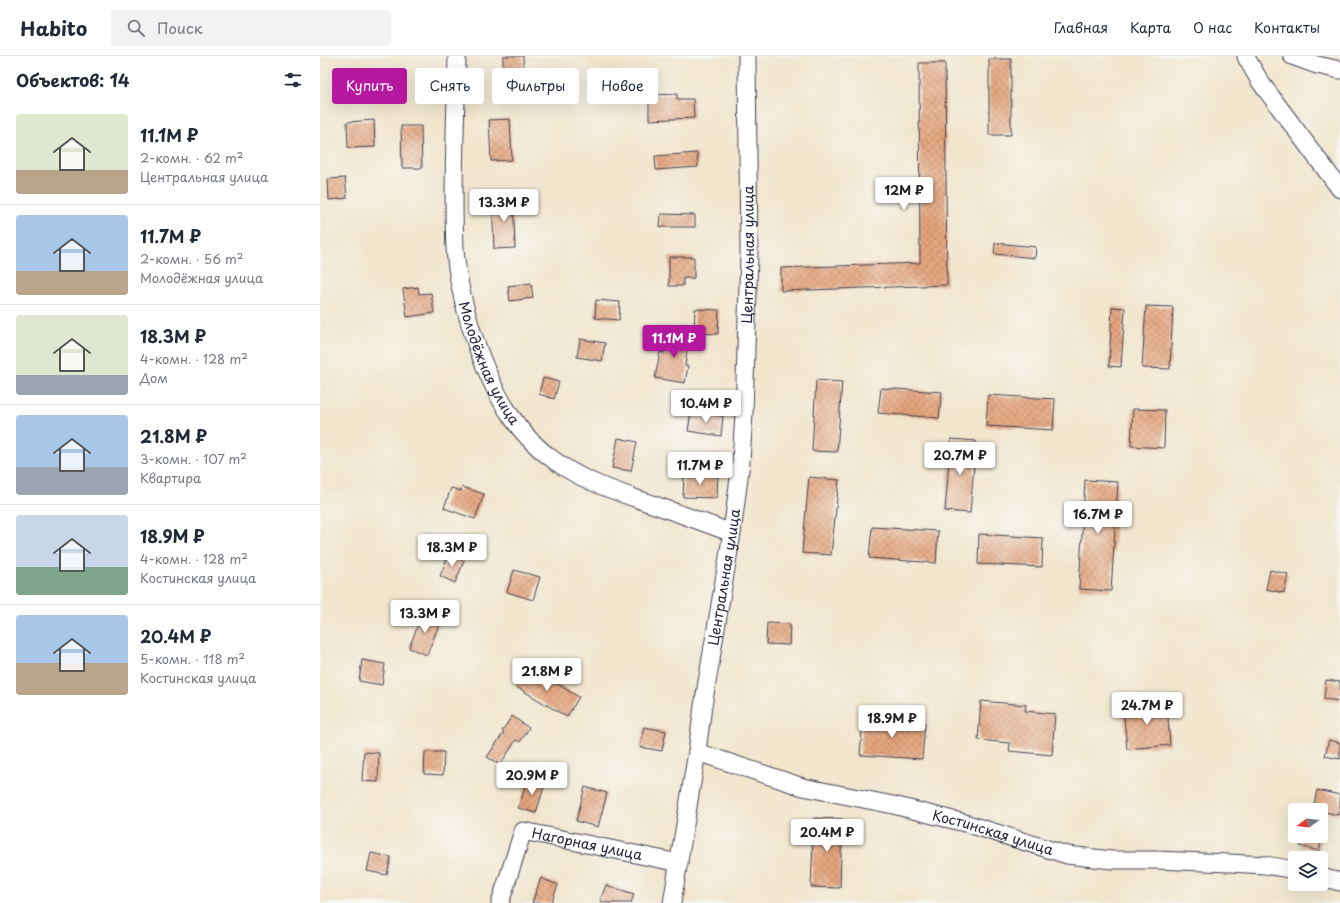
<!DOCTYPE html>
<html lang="ru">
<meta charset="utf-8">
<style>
body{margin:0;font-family:"Playpen Sans",sans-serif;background:#f2f2f3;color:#1f2937;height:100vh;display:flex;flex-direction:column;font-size:15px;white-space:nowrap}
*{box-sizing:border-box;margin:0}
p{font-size:13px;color:#747a83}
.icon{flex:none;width:22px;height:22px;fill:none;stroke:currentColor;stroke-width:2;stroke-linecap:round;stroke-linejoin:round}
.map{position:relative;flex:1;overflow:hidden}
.panel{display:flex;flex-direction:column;background:#fff;width:320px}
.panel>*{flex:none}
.guide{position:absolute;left:12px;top:12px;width:380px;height:36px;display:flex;gap:8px}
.needle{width:26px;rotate:255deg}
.controls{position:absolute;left:968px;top:747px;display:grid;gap:8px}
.controls a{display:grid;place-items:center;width:40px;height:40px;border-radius:4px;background:#fff;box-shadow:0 4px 16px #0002;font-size:20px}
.price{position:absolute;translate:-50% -34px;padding:0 9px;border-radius:4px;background:#fff;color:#222;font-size:13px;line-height:26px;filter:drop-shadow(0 1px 2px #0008)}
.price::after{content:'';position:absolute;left:50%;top:24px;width:12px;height:9px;margin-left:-6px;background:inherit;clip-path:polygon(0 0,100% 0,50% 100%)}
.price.current{background:#b5179e;color:#fff}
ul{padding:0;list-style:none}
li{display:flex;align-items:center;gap:12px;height:100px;padding:0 16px}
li+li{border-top:1px solid #e0e1e3}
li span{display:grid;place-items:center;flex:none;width:112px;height:80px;border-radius:4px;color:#555}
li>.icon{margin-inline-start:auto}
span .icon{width:48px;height:48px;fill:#fffc;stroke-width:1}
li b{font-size:17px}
h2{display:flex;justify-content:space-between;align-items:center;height:48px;padding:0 16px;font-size:17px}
.chip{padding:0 14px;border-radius:4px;background:#fff;box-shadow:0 4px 16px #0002;font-size:14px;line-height:36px}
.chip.current{background:#b5179e;color:#fff}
header{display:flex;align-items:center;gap:24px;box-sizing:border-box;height:56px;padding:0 20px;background:#fff;border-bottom:1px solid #e0e1e3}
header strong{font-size:19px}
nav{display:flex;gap:22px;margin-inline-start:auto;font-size:14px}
.search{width:280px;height:36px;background:#f2f2f3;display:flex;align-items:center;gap:10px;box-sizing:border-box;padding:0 14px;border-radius:4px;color:#747a83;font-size:15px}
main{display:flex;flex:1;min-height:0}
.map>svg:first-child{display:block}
.building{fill:url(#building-cross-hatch)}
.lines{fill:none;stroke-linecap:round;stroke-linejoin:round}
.minor-casing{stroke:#413f51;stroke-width:19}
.minor{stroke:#fff;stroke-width:17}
.labels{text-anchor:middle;stroke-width:3.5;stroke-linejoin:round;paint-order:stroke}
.street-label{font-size:14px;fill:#22223b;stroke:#f6f6f2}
</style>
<header>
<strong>Habito</strong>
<div class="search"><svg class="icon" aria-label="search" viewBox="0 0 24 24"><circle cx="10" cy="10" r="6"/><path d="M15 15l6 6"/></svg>Поиск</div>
<nav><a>Главная</a><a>Карта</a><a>О нас</a><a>Контакты</a></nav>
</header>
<main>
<section class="panel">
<h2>Объектов: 14<svg class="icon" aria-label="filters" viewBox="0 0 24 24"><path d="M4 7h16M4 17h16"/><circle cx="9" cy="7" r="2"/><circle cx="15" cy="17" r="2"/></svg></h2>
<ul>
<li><span style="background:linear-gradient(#dfe7d0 70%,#b9a48a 0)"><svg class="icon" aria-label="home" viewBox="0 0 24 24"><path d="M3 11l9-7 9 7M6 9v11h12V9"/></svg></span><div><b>11.1M ₽</b><p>2-комн. · 62 m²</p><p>Центральная улица</p></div></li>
<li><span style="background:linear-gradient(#a9c7e8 70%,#b9a48a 0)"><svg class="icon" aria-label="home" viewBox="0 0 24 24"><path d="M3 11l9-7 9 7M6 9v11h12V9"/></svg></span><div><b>11.7M ₽</b><p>2-комн. · 56 m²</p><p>Молодёжная улица</p></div></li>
<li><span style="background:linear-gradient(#dfe7d0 75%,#9aa5b1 0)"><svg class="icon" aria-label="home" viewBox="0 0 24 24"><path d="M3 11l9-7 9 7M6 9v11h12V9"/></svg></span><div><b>18.3M ₽</b><p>4-комн. · 128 m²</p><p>Дом</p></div></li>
<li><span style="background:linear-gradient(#a9c7e8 65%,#9aa5b1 0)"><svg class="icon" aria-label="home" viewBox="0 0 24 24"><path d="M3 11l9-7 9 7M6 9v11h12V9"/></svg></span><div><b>21.8M ₽</b><p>3-комн. · 107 m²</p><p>Квартира</p></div></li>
<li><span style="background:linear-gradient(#c9d6e8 65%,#7fa58c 0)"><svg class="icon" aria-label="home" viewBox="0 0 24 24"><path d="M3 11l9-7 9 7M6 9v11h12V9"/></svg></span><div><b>18.9M ₽</b><p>4-комн. · 128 m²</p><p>Костинская улица</p></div></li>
<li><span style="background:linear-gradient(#a9c7e8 60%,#b9a48a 0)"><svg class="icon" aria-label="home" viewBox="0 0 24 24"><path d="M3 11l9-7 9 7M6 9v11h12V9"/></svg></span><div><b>20.4M ₽</b><p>5-комн. · 118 m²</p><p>Костинская улица</p></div></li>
</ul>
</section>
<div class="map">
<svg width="1020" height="847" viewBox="0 0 1020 847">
<defs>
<pattern id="building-cross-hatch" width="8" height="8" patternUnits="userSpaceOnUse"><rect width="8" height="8" fill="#e5a57d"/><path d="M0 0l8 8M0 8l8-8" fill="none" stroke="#b98668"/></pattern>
</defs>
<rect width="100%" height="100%" fill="#f6f6f2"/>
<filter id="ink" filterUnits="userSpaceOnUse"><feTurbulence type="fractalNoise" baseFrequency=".025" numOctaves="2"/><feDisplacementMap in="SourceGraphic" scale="8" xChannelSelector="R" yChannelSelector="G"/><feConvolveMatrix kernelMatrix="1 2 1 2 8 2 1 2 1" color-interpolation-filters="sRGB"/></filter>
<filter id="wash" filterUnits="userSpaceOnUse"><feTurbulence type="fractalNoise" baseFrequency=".012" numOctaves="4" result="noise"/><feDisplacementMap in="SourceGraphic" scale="16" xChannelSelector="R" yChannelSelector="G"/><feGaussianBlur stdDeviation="0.9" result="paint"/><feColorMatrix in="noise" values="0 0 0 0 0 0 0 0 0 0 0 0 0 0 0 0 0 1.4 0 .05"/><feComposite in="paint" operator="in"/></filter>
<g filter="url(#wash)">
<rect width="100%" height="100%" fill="#f1e5cc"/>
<g id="blocks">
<path class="building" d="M 183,0 L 203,0 L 203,22 L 183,22 Z
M 669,3 L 691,3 L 691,79 L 669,79 Z
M 599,7 L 625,7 L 627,229 L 461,235 L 461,212 L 600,207 Z
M 97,18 L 114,18 L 114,34 L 97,35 Z
M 357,38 L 357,43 L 373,43 L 374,62 L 329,64 L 329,39 Z
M 190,63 L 192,104 L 171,105 L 169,64 Z
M 54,64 L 55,91 L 28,92 L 27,66 Z
M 81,70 L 101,70 L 102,112 L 82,112 Z
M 377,97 L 378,111 L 336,114 L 335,100 Z
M 25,122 L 27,142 L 9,144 L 8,123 Z
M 193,141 L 195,192 L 174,193 L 172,142 Z
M 341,158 L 375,159 L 375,171 L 340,171 Z
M 675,187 L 716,191 L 715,202 L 674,198 Z
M 349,201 L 374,201 L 374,222 L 363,222 L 363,230 L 349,230 Z
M 211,227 L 213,242 L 190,245 L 188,230 Z
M 98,231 L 99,238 L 111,237 L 114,257 L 87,261 L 83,233 Z
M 276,244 L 300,246 L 299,264 L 275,262 Z
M 826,250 L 853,251 L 850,313 L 822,312 Z
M 792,251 L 805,252 L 801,311 L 789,310 Z
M 375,253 L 399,254 L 398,278 L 374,277 Z
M 346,277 L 369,280 L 365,310 L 368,310 L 365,327 L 335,322 L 340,296 L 344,297 Z
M 260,283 L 285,287 L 282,305 L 257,301 Z
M 223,322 L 239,326 L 234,343 L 219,338 Z
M 496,324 L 522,326 L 517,396 L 492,395 Z
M 561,332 L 622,336 L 619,362 L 558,357 Z
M 668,339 L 735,343 L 733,374 L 666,370 Z
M 813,353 L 845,354 L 844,392 L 811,390 Z
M 371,356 L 403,360 L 401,380 L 368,375 Z
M 298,382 L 317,386 L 311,415 L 292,412 Z
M 631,383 L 656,385 L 650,457 L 625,455 Z
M 364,417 L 398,419 L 397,442 L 363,441 Z
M 489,421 L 519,424 L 511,499 L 482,497 Z
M 765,424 L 798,426 L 791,535 L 759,533 Z
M 142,431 L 164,438 L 155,463 L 124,452 L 131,432 L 141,435 Z
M 552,471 L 618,475 L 616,507 L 549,502 Z
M 659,478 L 723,482 L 722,511 L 658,508 Z
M 129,498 L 144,505 L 135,527 L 120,520 Z
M 194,514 L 220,521 L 213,544 L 187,536 Z
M 950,514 L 968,518 L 964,537 L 946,533 Z
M 103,556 L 121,563 L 107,599 L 89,592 Z
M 447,567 L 470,568 L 469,589 L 446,588 Z
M 42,604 L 65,608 L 62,629 L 39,625 Z
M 207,610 L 259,641 L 247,661 L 195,630 Z
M 1006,624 L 1020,626 L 1020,645 L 1004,643 Z
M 661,645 L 706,649 L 705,655 L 735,658 L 732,699 L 689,695 L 690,687 L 658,684 Z
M 847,647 L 850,689 L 807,693 L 803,651 Z
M 192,660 L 209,672 L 200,686 L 196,684 L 180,709 L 167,701 L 184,676 L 182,675 Z
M 543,662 L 605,667 L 602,703 L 540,699 Z
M 324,671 L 346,675 L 342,695 L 320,691 Z
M 1009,684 L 1020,687 L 1020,703 L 1005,700 Z
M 44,696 L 59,697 L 58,726 L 42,725 Z
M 105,696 L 124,696 L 123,719 L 104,718 Z
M 208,723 L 225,728 L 216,757 L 198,752 Z
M 265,731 L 287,737 L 278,771 L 256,765 Z
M 997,734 L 1020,739 L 1020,750 L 1018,759 L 1001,755 L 1001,754 L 993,754 Z
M 494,762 L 522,763 L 520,832 L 491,831 Z
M 983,780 L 1003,780 L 999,795 L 980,790 Z
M 51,797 L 71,801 L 67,819 L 47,815 Z
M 221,822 L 238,829 L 231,847 L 212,847 Z
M 286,829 L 314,838 L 311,847 L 288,847 L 280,845 Z"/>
</g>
</g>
<g filter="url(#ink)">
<use href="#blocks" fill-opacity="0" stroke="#413f51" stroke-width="1"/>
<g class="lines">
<defs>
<g id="minor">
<path id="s1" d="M 137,0 C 136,64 132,128 135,192 C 138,242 162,318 191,360 C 202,377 218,393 235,405 C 261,424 292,434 323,445 C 353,455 382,466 412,477"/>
<path d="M 926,0 L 927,3 L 941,27 L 1020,133"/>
<path d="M 972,0 L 997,9 L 1020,14"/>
<path id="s2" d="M 377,696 L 483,731 L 573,749 L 645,767 L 747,799 L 792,804 L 836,804 L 909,807 L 945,809 L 975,814"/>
<path d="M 1001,821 L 1020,826"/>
<path id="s3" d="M 180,847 L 203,775 L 359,807"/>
<path id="s4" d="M 352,847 L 377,696 L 383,650 L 412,477 L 421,406 L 424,357 L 429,198 L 427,0"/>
</g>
</defs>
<use href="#minor" class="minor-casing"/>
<use href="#minor" class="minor"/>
</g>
</g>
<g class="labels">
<g class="street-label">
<text dy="5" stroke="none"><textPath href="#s4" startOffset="654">Центральная улица</textPath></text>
<text dy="5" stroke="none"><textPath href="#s1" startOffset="313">Молодёжная улица</textPath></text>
<text dy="5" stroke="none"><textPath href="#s4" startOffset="330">Центральная улица</textPath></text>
<text dy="5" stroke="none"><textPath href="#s2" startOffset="307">Костинская улица</textPath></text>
<text dy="5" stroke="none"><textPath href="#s3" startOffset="141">Нагорная улица</textPath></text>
</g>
</g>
</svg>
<div class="controls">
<a><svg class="needle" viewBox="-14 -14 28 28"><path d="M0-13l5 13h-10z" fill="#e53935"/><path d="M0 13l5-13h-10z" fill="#747a83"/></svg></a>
<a><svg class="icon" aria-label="layers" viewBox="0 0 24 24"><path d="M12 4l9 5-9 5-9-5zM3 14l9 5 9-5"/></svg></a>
</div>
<b class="price" style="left:584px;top:155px">12M ₽</b>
<b class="price" style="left:184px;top:167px">13.3M ₽</b>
<b class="price current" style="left:354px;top:303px">11.1M ₽</b>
<b class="price" style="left:386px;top:368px">10.4M ₽</b>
<b class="price" style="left:640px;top:420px">20.7M ₽</b>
<b class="price" style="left:380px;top:430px">11.7M ₽</b>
<b class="price" style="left:778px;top:479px">16.7M ₽</b>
<b class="price" style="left:132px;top:512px">18.3M ₽</b>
<b class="price" style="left:105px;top:578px">13.3M ₽</b>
<b class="price" style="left:227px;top:636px">21.8M ₽</b>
<b class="price" style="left:827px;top:670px">24.7M ₽</b>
<b class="price" style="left:572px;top:683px">18.9M ₽</b>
<b class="price" style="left:212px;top:740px">20.9M ₽</b>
<b class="price" style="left:507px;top:797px">20.4M ₽</b>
<div class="guide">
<a class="chip current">Купить</a>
<a class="chip">Снять</a>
<a class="chip">Фильтры</a>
<a class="chip">Новое</a>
</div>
</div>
</main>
